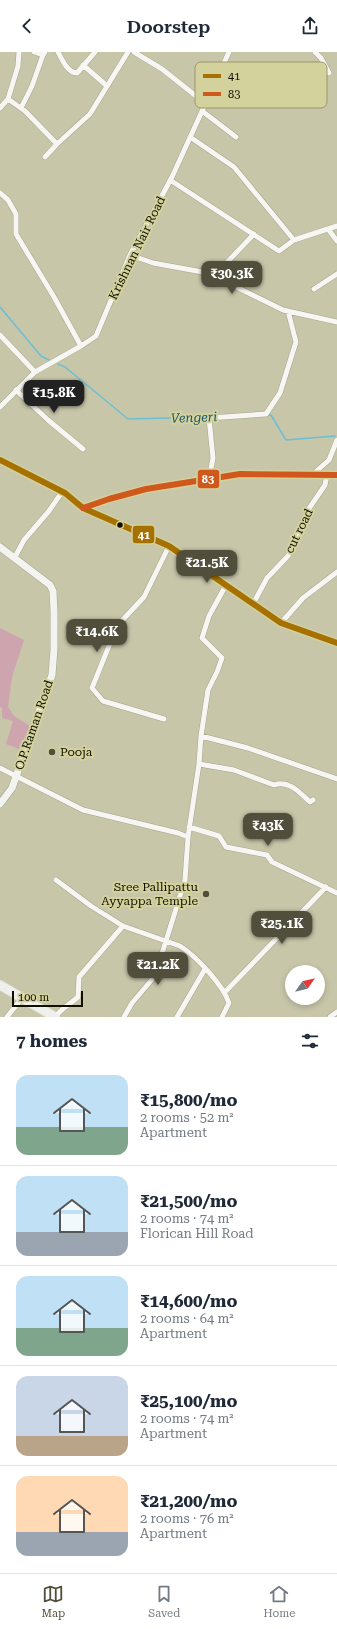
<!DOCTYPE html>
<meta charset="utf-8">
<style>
body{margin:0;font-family:"Roboto Serif",serif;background:#f2f2f3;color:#1f2937;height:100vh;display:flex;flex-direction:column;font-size:15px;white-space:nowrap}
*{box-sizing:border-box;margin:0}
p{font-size:13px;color:#747a83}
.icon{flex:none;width:22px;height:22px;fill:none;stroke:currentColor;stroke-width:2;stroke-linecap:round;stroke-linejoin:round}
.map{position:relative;height:965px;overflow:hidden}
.panel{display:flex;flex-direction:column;background:#fff;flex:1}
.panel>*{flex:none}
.needle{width:26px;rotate:56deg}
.controls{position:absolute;left:285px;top:913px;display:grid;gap:8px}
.controls a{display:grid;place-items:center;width:40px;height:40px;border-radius:50%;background:#fff;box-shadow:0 2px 6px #0003;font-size:20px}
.scale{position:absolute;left:12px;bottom:10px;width:71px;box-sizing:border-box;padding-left:4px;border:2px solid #110f00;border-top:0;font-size:11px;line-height:14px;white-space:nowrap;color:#110f00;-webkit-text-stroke:3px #d4d29c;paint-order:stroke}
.price{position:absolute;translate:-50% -34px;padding:0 9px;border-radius:8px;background:#514f3b;color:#fff;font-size:13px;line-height:26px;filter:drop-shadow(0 1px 2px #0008)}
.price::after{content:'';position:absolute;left:50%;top:24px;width:12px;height:9px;margin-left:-6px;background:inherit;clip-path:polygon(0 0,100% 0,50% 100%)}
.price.on{background:#222;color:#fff}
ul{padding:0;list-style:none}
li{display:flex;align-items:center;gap:12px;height:100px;padding:0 16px}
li+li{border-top:1px solid #e0e1e3}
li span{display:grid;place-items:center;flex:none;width:112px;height:80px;border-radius:12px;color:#555}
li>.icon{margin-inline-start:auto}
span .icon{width:48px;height:48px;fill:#fffc;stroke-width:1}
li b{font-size:17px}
h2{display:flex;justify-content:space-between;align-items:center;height:48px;padding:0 16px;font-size:17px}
header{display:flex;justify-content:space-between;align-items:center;height:52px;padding:0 16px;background:#fff;font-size:18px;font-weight:600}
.menu{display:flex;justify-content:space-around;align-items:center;height:56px;border-top:1px solid #e0e1e3;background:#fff;font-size:11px;color:#747a83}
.menu a{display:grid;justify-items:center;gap:2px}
.menu .on{color:#514f3b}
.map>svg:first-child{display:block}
.green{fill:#cea4ae}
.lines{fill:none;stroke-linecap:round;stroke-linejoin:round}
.stream{stroke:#6bbfd4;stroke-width:1.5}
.street-casing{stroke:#a5a58e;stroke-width:6}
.secondary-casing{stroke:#a5a58e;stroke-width:8}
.primary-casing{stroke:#e6e5d8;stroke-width:10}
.street{stroke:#f7f6f2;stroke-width:5}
.secondary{stroke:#f3f3f0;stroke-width:7}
.primary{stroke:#efefee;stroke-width:8}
.bus-1-casing{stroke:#d4d29c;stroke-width:9}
.bus-2-casing{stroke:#d4d29c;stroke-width:9}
.bus-1{stroke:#a67100;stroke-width:6}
.bus-2{stroke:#d0581d;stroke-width:6}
.bus-dot{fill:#110f00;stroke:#d4d29c;stroke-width:1.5}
.poi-dot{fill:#514f3b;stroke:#d4d29c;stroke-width:1.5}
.labels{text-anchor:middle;stroke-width:4;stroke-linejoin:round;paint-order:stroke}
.street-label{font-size:12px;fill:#110f00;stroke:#d4d29c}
.poi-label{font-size:12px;fill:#110f00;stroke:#d4d29c;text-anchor:start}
.water-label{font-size:13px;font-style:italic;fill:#16576d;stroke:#d4d29c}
.key{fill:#d4d29c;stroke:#9a986d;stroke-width:1}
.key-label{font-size:11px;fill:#110f00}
.line-badge{stroke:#d4d29c;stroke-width:1.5}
.badge-label{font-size:11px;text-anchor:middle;font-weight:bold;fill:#fff}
</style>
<header><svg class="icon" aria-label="back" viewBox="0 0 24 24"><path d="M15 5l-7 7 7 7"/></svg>Doorstep<svg class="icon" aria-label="share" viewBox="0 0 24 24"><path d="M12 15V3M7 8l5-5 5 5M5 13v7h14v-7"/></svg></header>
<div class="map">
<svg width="337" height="965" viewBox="0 0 337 965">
<rect width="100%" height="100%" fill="#c7c6a9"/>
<path class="green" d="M 0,576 L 24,588 L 12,625 L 8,655 L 14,664 L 30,674 L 19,697 L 6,692 L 13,669 L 2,666 L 2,656 L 0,655 Z"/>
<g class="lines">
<path class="stream" d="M 0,255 L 41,304 L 49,308
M 58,312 L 65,315 L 128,367 L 209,365
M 268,363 L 271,363 L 286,388 L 335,384"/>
<defs>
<path id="street" d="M 34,0 L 43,3
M 58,0 C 62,8 68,21 77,21 L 95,0
M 134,0 L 162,17 L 206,52
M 315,0 L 321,6 L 329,21
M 83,13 L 107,34
M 8,47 L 18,14 L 19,0
M 0,56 L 8,47 L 25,59 L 57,92 L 90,62 L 128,0
M 21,56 L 32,34 L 43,3 L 45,0
M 202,59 L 236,85
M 190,85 L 234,115 L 294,188 L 337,174
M 45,105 L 57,92
M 170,128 L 279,199 L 294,188
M 0,141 L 8,148 L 16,162 L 16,182 L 54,245 L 81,294
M 328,177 L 337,189
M 130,203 L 153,211 L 208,221 L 283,258 L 337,270
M 214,224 L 254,182
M 314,237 L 337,222
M 0,283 L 35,320
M 16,338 L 48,368 L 83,397
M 0,355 L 35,320 L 81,294 L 96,284 L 130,203 L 172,125 L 229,0
M 312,423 L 329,408 L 337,388
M 209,427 L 213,406 L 209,366 L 266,362 L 280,341 L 296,290 L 288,259
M 15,505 L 24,488 L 49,459 L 62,440
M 226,533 L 209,564 L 202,586 L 222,606 L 217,620 L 208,638 L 201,684 L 199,712 L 234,718 L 274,733 C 289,728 299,740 310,750 L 313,748
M 253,552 L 267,526 L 288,504 L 296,487 L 308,458 L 325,433 L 327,423
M 281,571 L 303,546 L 337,520
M 164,667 L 103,649 L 92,636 L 117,574 L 144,545 L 169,494
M 201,684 L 248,696 L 337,727
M 0,716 L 83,758 L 178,781 L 188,785 L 199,712
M 189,775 L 219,784 L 226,795 L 267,803 L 272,810 L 337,841
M 56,828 L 91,854 L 123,874 L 180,894 C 197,905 223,933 229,951 L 222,965
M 225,940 L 326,835
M 7,965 L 22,946
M 55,965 C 62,956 70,952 78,945 L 79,925 L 123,874
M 124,965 L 132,951 L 155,924 L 185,828 L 188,785
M 177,965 L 205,917
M 330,965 L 337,960"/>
<path id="secondary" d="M 0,408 L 65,441 L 83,456 L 169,494 L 281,571 L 337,591
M 83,456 L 109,447 L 146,437 L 240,422 L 337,423
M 0,495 L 50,533 L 53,539 L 54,560 L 54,597 L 52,623 L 12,736 L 0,752"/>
<path id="primary" d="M 0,933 L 55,965"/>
</defs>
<use href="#street" class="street-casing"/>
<use href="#secondary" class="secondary-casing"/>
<use href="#primary" class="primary-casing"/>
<use href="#street" class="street"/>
<use href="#secondary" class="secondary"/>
<use href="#primary" class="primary"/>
<defs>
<path id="bus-1" d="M 0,408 L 65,441 L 83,456 L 169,494 L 281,571 L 337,591"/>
<path id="bus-2" d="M 83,456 L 109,447 L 146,437 L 240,422 L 337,423"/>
</defs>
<use href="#bus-1" class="bus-1-casing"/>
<use href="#bus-2" class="bus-2-casing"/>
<use href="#bus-1" class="bus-1"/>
<use href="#bus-2" class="bus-2"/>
</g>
<circle class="bus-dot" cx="120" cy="473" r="3.5"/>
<g class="poi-dot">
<circle cx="52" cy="700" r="4"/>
<circle cx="206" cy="842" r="4"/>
</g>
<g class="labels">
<g class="street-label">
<text transform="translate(137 196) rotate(-64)" y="4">Krishnan Nair Road</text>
<text transform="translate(299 479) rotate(-64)" y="4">cut road</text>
<text transform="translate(34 673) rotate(-71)" y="4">O.P.Raman Road</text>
</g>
<g class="poi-label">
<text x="60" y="704">Pooja</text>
<text x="198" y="839" text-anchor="end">Sree Pallipattu<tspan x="198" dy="14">Ayyappa Temple</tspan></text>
</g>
<g class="water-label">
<text transform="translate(194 365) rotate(-2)" y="5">Vengeri</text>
</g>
</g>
<rect x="195" y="10" width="132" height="46" rx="6" class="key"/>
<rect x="203" y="22" width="18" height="4" fill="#a67100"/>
<rect x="203" y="40" width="18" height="4" fill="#d0581d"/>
<g class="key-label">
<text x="228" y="28">41</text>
<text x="228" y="46">83</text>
</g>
<g class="line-badge">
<rect x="197" y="417" width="23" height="20" rx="4" fill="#d0581d"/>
<rect x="132" y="473" width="23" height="19" rx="4" fill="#a67100"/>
</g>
<g class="badge-label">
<text x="208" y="431">83</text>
<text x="144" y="487">41</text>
</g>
</svg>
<div class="controls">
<a><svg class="needle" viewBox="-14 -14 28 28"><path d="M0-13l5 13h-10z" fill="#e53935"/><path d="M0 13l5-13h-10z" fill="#747a83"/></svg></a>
</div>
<div class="scale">100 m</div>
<b class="price" style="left:232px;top:243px">₹30.3K</b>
<b class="price on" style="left:54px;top:362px">₹15.8K</b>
<b class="price" style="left:207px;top:532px">₹21.5K</b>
<b class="price" style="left:97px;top:601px">₹14.6K</b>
<b class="price" style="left:268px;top:795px">₹43K</b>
<b class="price" style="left:282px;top:893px">₹25.1K</b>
<b class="price" style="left:158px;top:934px">₹21.2K</b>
</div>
<section class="panel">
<h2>7 homes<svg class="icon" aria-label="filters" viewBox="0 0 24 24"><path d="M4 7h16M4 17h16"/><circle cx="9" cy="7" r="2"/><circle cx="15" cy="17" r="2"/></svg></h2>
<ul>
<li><span style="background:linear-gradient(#bfe0f5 65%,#7fa58c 0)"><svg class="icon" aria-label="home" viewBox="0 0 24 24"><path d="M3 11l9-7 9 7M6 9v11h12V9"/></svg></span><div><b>₹15,800/mo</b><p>2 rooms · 52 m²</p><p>Apartment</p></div></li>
<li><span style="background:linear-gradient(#bfe0f5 70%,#9aa5b1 0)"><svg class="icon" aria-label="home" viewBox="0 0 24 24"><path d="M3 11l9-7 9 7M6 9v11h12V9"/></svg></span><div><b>₹21,500/mo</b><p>2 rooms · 74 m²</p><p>Florican Hill Road</p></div></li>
<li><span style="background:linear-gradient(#bfe0f5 65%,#7fa58c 0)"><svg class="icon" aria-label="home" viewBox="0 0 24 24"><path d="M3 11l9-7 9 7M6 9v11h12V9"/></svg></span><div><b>₹14,600/mo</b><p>2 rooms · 64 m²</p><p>Apartment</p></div></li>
<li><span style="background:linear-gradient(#c9d6e8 75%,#b9a48a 0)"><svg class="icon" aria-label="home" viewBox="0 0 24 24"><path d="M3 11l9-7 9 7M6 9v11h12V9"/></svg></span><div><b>₹25,100/mo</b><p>2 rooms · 74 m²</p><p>Apartment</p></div></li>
<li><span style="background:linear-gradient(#ffd9b3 70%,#9aa5b1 0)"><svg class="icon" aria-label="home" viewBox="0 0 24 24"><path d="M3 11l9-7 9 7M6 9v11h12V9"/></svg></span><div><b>₹21,200/mo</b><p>2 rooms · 76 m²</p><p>Apartment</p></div></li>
</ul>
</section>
<nav class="menu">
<a class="on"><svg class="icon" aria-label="map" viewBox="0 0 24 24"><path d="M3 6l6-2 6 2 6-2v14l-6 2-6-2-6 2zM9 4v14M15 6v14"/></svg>Map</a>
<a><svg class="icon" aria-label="saved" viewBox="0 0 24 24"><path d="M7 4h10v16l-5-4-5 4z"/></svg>Saved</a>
<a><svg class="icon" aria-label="home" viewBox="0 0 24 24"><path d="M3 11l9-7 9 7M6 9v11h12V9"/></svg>Home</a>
</nav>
